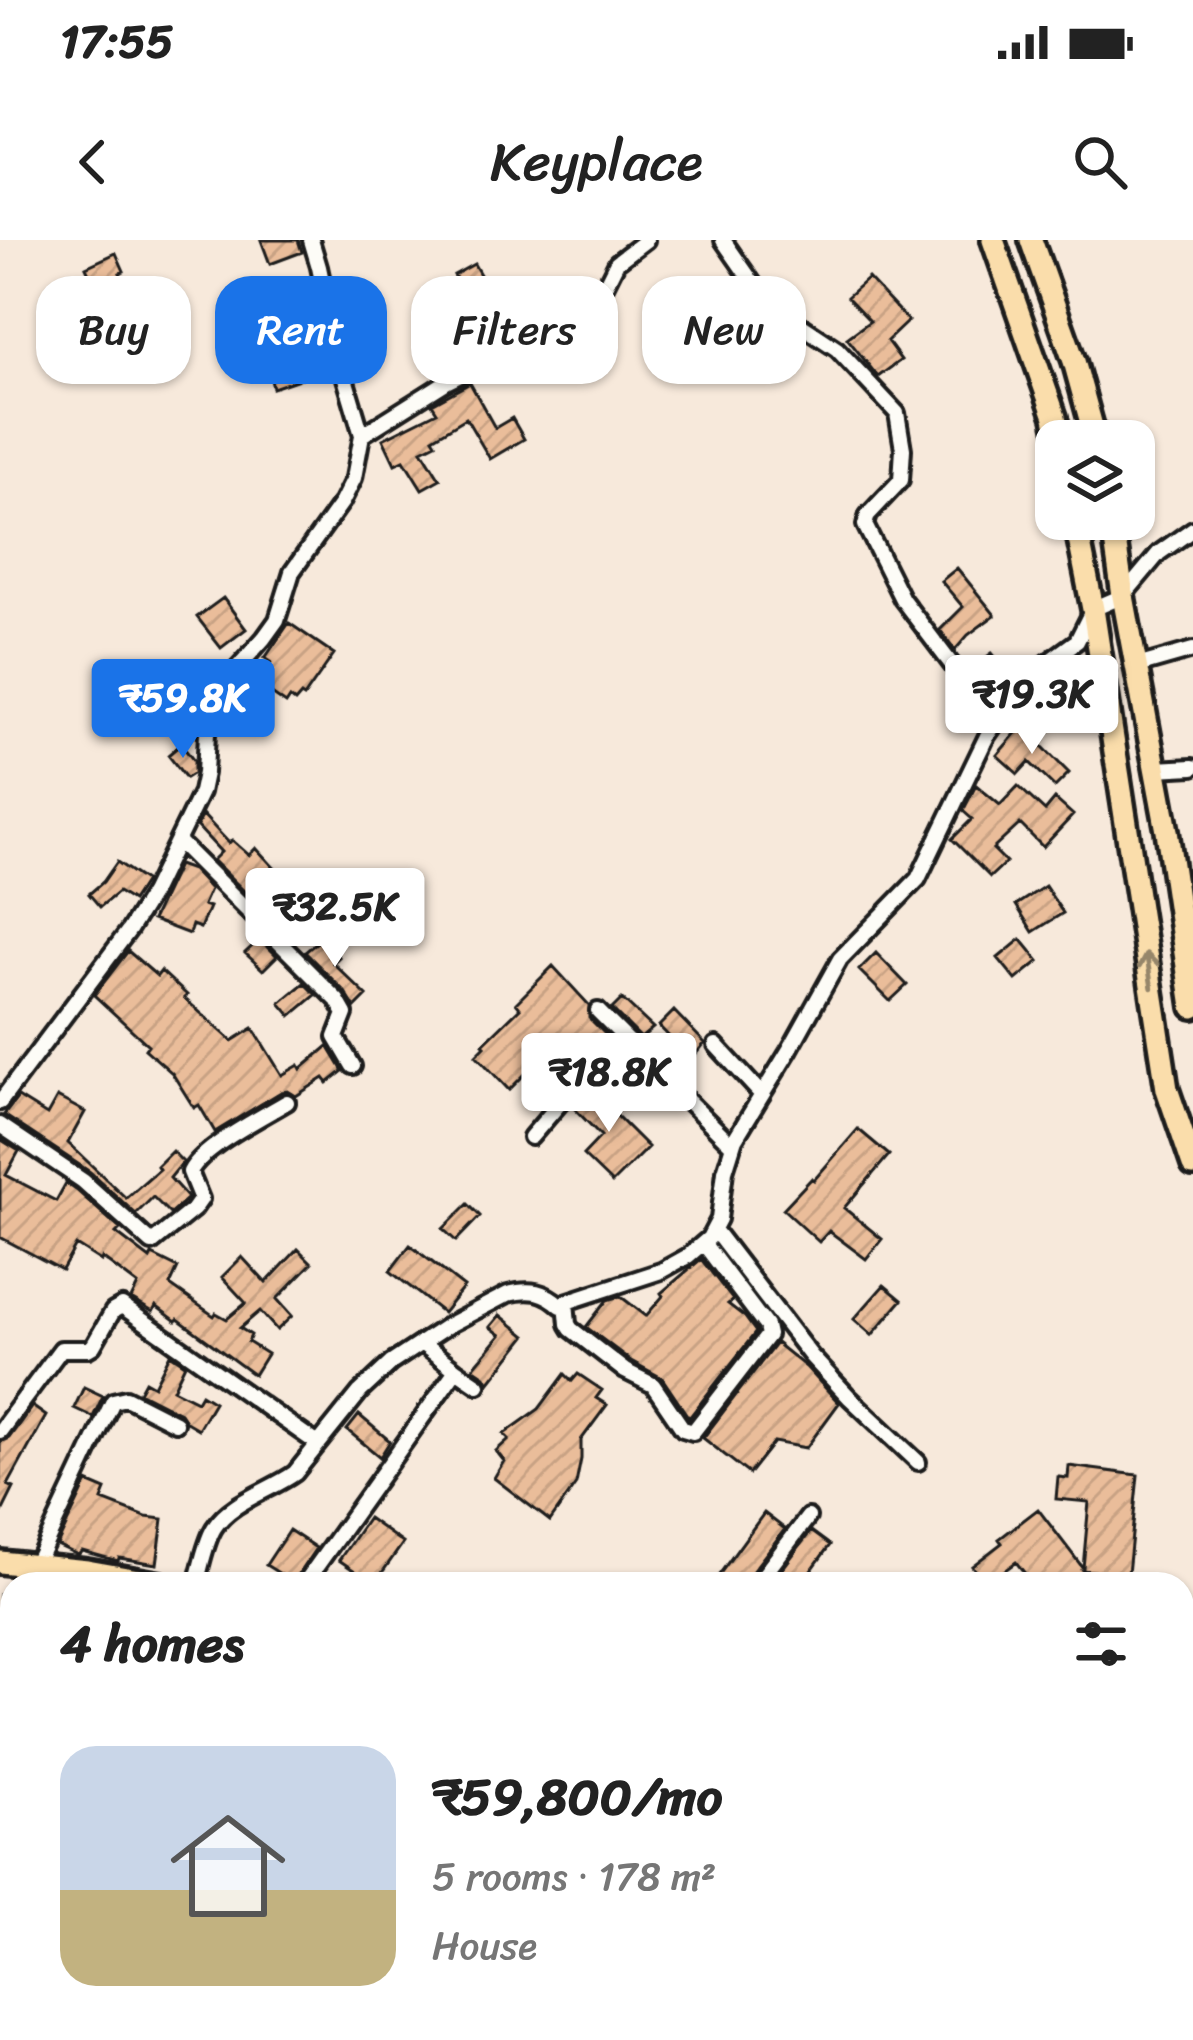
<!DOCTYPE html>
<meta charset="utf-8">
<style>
body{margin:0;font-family:Sriracha,sans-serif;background:#f2f2f2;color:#222;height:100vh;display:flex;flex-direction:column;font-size:45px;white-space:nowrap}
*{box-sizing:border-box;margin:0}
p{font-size:39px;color:#767676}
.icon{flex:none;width:66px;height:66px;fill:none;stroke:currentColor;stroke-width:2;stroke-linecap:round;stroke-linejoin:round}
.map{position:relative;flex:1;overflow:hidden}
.sheet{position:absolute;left:0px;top:1332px;width:1194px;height:468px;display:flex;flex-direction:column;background:#fff;border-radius:36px 36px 0 0;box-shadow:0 3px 9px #0004}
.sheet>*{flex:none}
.banner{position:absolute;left:36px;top:36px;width:1122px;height:108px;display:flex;gap:24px}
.controls{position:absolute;left:1035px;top:180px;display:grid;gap:24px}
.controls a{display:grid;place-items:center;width:120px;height:120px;border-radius:24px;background:#fff;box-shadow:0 3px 9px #0004;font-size:60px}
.price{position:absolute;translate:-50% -102px;padding:0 27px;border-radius:12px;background:#fff;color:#222;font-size:39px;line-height:78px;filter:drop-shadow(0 3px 6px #0008)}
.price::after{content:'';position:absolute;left:50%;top:72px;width:36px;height:27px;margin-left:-18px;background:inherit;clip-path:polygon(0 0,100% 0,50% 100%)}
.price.on{background:#1a73e8;color:#fff}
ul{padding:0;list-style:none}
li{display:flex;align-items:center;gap:36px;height:300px;padding:0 60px}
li+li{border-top:3px solid #e0e0e0}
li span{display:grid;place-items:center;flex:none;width:336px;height:240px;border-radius:36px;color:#555}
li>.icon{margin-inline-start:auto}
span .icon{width:144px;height:144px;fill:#fffc;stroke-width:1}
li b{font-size:51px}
h2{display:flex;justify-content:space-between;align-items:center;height:144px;padding:0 60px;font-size:51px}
.pill{padding:0 42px;border-radius:36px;background:#fff;box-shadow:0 3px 9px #0004;font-size:42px;line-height:108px}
.pill.on{background:#1a73e8;color:#fff}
.status{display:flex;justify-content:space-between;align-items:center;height:84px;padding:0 60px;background:#fff;direction:ltr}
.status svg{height:33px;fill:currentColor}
header{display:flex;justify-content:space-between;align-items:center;height:156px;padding:0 60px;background:#fff;font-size:54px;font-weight:600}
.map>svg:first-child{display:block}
.building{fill:url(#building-hatch);stroke:#1c1c1c;stroke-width:3}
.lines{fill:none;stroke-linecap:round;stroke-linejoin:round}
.street-casing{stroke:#1c1c1c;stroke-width:22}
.primary-casing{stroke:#1c1c1c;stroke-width:30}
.street{stroke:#fdfcf7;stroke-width:14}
.primary{stroke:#faddab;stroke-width:21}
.oneway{stroke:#96866b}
</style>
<div class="status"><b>17:55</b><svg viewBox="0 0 49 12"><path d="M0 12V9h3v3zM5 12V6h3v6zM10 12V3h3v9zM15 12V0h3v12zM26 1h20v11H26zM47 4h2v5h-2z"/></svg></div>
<header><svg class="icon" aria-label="back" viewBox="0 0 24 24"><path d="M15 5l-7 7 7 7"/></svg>Keyplace<svg class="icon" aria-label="search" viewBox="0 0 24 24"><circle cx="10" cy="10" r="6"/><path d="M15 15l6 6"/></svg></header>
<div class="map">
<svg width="1193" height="1800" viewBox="0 0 1193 1800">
<defs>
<pattern id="building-hatch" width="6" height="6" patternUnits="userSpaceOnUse" patternTransform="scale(3)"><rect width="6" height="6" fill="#eabd9a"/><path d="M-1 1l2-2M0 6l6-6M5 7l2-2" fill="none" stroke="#c8a284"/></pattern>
</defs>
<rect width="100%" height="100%" fill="#f7e9db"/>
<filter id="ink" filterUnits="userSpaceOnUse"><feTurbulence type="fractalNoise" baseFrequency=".00833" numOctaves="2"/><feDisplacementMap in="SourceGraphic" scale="24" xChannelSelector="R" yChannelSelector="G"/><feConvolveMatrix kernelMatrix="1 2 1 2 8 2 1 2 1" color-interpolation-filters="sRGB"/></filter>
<g filter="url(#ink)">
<path class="building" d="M 261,0 L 298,0 L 302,12 L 270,24 Z
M 116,13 L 124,31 L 120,33 L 145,81 L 116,98 L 93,55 L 98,53 L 86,27 Z
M 474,24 L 487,47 L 467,58 L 454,35 Z
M 868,38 L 908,81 L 887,101 L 901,120 L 878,137 L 847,98 L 870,81 L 847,57 Z
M 315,62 L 328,129 L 273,148 L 267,123 L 285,115 L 274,73 Z
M 510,64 L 520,97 L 494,106 L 450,128 L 437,97 L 481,79 L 480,74 Z
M 470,143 L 495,188 L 512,178 L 524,199 L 490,219 L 466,178 L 433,198 L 436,203 L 422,210 L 440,239 L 422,249 L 404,220 L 395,224 L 383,199 L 437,172 L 432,164 Z
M 957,328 L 995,375 L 968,395 L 955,410 L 940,390 L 963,367 L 941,341 Z
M 223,358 L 246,389 L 221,408 L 197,377 Z
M 289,383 L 334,414 L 304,457 L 301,455 L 295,462 L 290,458 L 286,464 L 260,446 L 265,439 L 261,436 L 271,422 L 265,418 Z
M 992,413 L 1005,429 L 1015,420 L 1023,430 L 1002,448 L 981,421 Z
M 1022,486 L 1069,533 L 1055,547 L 1029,522 L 1018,534 L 997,515 Z
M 181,504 L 194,521 L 194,533 L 186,538 L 168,515 Z
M 976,545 L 1000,565 L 1018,546 L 1045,571 L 1055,559 L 1073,575 L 1043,607 L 1020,584 L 993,609 L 1006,622 L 990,637 L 952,599 L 972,579 L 963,571 Z
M 203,575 L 229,603 L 232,600 L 249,615 L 256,608 L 279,633 L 252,659 L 213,620 L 221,612 L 197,586 Z
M 117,622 L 145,641 L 132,661 L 118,652 L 100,667 L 89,654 L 103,642 Z
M 178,625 L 192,630 L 210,649 L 203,665 L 209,667 L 200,688 L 192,685 L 189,694 L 152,680 Z
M 1045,646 L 1063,673 L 1033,692 L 1016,665 Z
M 323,697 L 339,717 L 333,723 L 367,756 L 355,768 L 345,752 L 305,712 Z
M 260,699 L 277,716 L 263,730 L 245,713 Z
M 1021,699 L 1039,721 L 1016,740 L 998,718 Z
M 128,711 L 157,736 L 161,731 L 187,755 L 184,758 L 232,801 L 253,788 L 282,835 L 299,825 L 301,829 L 328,806 L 343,831 L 328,843 L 324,838 L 296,856 L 288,851 L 281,852 L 215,892 L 199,865 L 194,868 L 172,833 L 145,809 L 148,805 L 94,755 Z
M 876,713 L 907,745 L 890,761 L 859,730 Z
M 553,726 L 589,765 L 589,778 L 608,797 L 589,817 L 570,798 L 531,834 L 528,831 L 509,850 L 476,815 L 485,806 L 483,804 L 520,768 L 516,763 Z
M 304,743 L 316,755 L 291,776 L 280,763 Z
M 622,759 L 653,788 L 641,798 L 612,769 Z
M 674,771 L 705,803 L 678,835 L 663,820 L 677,805 L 659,786 Z
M 601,843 L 622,865 L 614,873 L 648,907 L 612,943 L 583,915 L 601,896 L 574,868 Z
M 18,857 L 47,875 L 57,857 L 85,872 L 68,903 L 126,958 L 159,929 L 157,926 L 172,911 L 183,922 L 170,938 L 188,958 L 170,974 L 153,957 L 136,974 L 90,932 L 4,875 Z
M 858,889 L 889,915 L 844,968 L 882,999 L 866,1019 L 829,991 L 819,1002 L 783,969 L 812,938 L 814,940 Z
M 0,899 L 19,911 L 6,935 L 56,961 L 66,943 L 76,950 L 120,989 L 116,993 L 150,1019 L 152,1015 L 178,1028 L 170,1045 L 214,1076 L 216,1073 L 227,1079 L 246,1063 L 222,1037 L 242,1017 L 266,1043 L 298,1009 L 312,1023 L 277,1059 L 292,1076 L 277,1090 L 260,1071 L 240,1088 L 251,1095 L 248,1102 L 267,1114 L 254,1135 L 178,1079 L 176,1081 L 156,1066 L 153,1072 L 131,1059 L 138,1045 L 102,1018 L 101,1021 L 76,1005 L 62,1030 L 0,997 Z
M 468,964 L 480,976 L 456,1001 L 443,989 Z
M 410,1005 L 464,1047 L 443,1073 L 390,1031 Z
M 701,1019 L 733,1060 L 728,1064 L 745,1077 L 756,1092 L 689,1178 L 662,1138 L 631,1121 L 586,1087 L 607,1060 L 620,1056 L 646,1076 L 663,1056 L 661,1053 Z
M 884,1045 L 902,1060 L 872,1095 L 854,1079 Z
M 500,1075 L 526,1096 L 489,1143 L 485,1136 L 473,1128 L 501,1095 L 490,1087 Z
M 776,1103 L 806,1127 L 839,1163 L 806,1208 L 774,1202 L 749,1234 L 703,1198 Z
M 170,1114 L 185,1124 L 173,1149 L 197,1161 L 201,1154 L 214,1162 L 198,1189 L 186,1182 L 180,1173 L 139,1152 L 145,1141 L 154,1146 Z
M 565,1134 L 572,1141 L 578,1134 L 602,1150 L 596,1158 L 607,1165 L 581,1200 L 581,1219 L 576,1244 L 550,1281 L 494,1238 L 504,1221 L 496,1211 L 509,1199 L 504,1194 L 539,1169 Z
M 84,1147 L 103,1156 L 93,1177 L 74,1168 Z
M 32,1166 L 46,1176 L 8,1245 L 14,1248 L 0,1276 L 0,1202 L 9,1198 Z
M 359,1175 L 390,1201 L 380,1217 L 347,1190 Z
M 1069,1226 L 1138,1235 L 1128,1334 L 1082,1330 L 1092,1344 L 1033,1344 L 1016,1322 L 986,1344 L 972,1326 L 1002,1303 L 999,1299 L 1038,1269 L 1083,1328 L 1089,1262 L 1056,1259 L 1058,1237 L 1068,1238 Z
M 87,1242 L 106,1250 L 102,1260 L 146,1277 L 163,1279 L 157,1324 L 119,1318 L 118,1321 L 82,1311 L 78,1315 L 57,1305 Z
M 764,1273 L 785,1289 L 748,1337 L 746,1344 L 722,1344 L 716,1339 Z
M 368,1278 L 403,1303 L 374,1344 L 339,1320 Z
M 289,1290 L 316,1308 L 293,1342 L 266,1325 Z
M 811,1291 L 830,1305 L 808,1335 L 820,1344 L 785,1344 L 776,1337 Z
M 0,1355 L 12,1357 L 12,1414 L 0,1412 Z
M 0,1619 L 12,1621 L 12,1700 L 0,1698 Z
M 270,1788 L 331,1788 L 329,1800 L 301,1800 L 270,1793 Z
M 650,1788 L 699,1788 L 696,1800 L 672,1800 L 649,1794 Z
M 779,1788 L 865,1788 L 861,1800 L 843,1796 L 842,1800 L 777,1800 Z"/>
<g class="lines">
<defs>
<path id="street" d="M 311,0 L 319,27 L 336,108 L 362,195
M 723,0 L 766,62 L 837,109 L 897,173 L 903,209 L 901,240 L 868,275 L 865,285 L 902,359 L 996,483
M 1137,426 L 1193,410
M 1156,529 L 1193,527
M 178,601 L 337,760 L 345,774 L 336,797 L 353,826
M 598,771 L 732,905
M 716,805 L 762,855
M 0,862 L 129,690 L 152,653 L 201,552 L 205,533 L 208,473 L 214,454 L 264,398 L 277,380 L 292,332 L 342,262 L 354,238 L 362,195 L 446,142 L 499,116 L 558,96 L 576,87 L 593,70 L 617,22 L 646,0
M 0,885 L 83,941 L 152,1003 L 194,969 L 201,959 L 190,932 C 201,908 262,877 287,862
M 531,897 L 566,856 L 623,798
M 715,991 L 811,1116 L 850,1158 L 918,1222
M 566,1062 L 568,1084 L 571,1089 L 625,1131 L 653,1145 L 683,1189 L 693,1192 L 768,1095 L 766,1086 L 704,1004
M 456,1130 L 478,1145
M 0,1191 L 61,1109 L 88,1109 L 93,1106 L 113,1071 L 122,1066 L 318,1204
M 35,1326 L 113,1161 L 126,1158 L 175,1183
M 196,1344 C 201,1327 205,1303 214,1288 C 231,1261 270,1251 295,1233 L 360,1152 L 391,1123 L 447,1086 L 508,1054 C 530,1048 545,1051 561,1066 L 566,1062 L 661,1031 L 688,1016 L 709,998 L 719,979 L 725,931 L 735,899 L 790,809 L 840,719 L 918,639 L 987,496 L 1015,455 L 1044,425 L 1077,401 L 1093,369 L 1123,356 L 1159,313 L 1193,289
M 304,1344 L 456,1130 L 421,1103
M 757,1344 L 808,1277
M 0,1569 L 12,1572
M 0,1607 L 12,1608
M 0,1709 L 12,1712
M 0,1769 L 12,1770
M 1164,1788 L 1167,1800
M 31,1800 L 36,1788
M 340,1800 L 343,1788
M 412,1800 L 415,1788
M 495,1800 L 498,1788
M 765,1800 L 768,1788"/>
<path id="primary" d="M 993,0 L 1055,177 L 1060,201
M 1031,0 L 1074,121 L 1096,201
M 1075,279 L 1093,369 L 1167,849 L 1193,925
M 1112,279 L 1123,356 L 1167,591 L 1193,767
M 0,1322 L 87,1331 L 161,1344
M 1182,1461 L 1193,1432
M 1182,1490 L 1193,1467
M 1182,1538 L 1193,1514
M 1182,1593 L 1193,1560
M 1182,1743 L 1193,1747
M 1119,1788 L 1122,1800
M 1141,1788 L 1144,1800"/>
</defs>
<use href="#street" class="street-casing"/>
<use href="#primary" class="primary-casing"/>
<use href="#street" class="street"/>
<use href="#primary" class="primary"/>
</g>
<defs><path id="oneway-shaft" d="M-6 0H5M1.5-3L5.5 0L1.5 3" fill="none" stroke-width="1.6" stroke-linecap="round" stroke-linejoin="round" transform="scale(3)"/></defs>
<use class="oneway" href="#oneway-shaft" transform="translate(1149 730) rotate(-99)"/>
</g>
</svg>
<div class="controls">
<a><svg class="icon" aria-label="layers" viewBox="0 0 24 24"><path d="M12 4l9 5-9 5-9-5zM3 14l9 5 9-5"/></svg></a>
</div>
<b class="price" style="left:1032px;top:517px">₹19.3K</b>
<b class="price on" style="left:183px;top:521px">₹59.8K</b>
<b class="price" style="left:335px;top:730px">₹32.5K</b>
<b class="price" style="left:609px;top:895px">₹18.8K</b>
<div class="banner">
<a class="pill">Buy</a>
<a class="pill on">Rent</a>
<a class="pill">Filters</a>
<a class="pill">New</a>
</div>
<section class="sheet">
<h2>4 homes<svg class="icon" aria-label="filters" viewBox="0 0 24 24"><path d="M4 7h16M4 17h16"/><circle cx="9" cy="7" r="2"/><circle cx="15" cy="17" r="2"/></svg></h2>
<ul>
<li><span style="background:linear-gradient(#c9d6e8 60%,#c2b280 0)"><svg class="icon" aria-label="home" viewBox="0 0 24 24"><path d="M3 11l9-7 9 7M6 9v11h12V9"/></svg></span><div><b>₹59,800/mo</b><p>5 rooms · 178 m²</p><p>House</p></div></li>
</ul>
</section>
</div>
